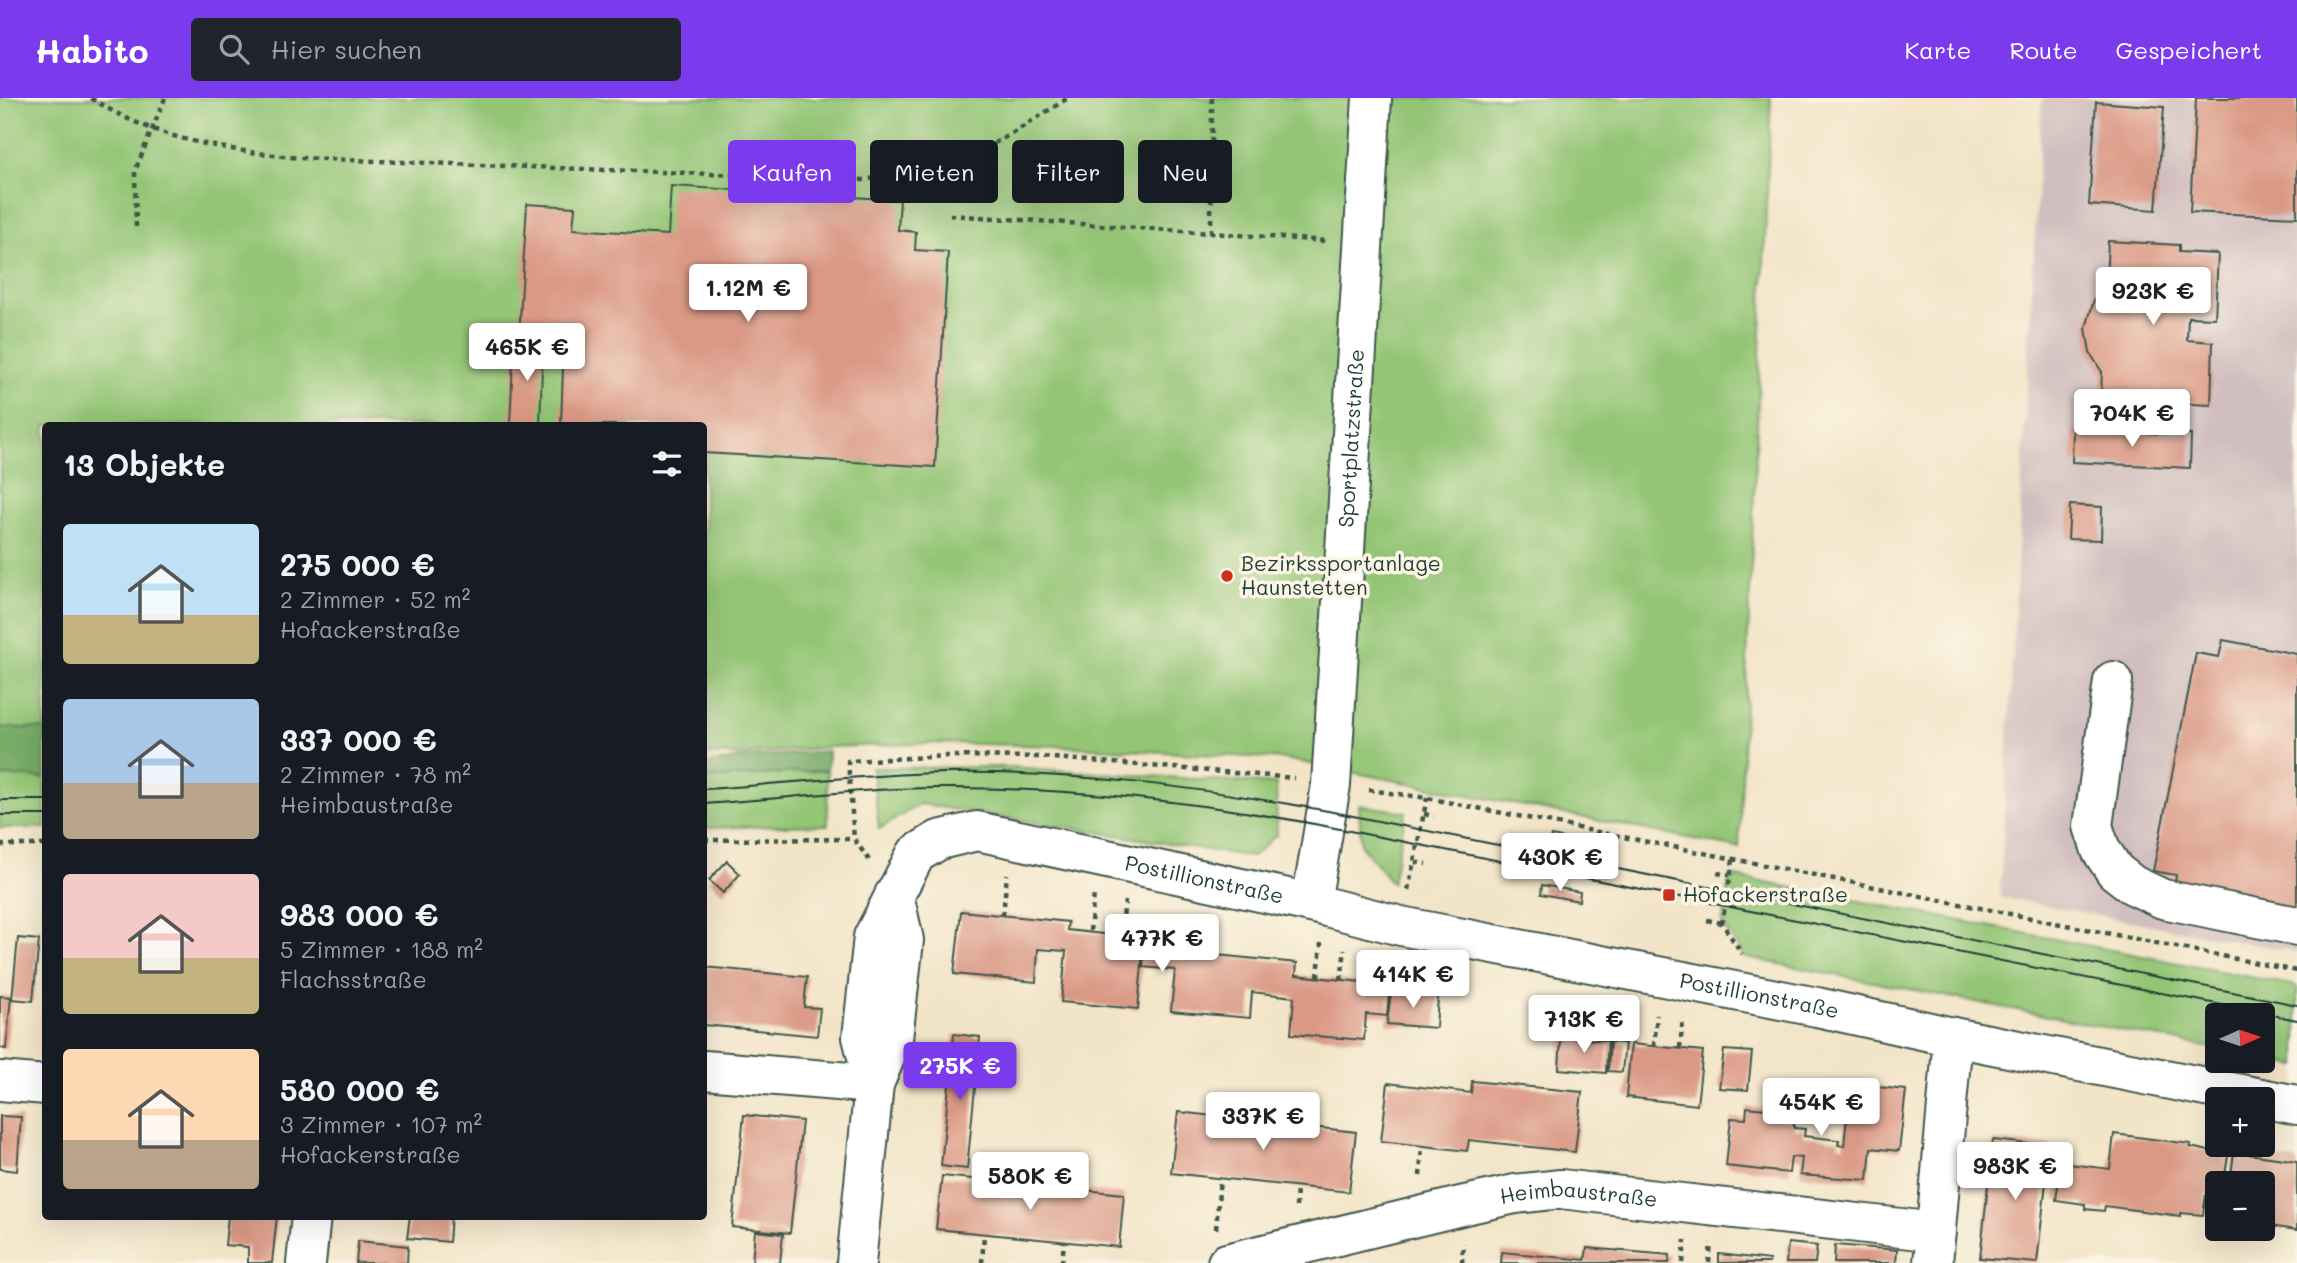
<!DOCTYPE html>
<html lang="de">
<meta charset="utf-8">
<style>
body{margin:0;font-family:Mali,sans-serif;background:#20242c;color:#f1f3f6;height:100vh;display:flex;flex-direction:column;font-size:26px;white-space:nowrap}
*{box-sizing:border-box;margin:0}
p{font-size:23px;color:#9ea1a6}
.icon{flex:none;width:38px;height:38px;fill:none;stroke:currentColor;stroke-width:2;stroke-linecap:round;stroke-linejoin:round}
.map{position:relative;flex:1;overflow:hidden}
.sheet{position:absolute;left:42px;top:324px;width:665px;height:798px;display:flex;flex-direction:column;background:#171b24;border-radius:7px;box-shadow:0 7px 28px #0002}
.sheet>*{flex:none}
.hud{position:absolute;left:728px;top:42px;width:665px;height:63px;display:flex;gap:14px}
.needle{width:46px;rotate:87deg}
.buttons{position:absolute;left:2205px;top:905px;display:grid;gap:14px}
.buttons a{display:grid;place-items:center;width:70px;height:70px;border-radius:7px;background:#171b24;box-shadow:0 7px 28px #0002;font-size:35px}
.price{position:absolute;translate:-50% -60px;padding:0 16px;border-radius:7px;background:#fff;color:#222;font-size:23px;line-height:46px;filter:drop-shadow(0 2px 4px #0008)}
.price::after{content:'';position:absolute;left:50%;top:42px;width:21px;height:16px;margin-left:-10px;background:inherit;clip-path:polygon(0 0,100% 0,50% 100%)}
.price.current{background:#7c3aed;color:#fff}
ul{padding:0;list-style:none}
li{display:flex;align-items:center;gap:21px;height:175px;padding:0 21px}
li span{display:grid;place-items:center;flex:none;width:196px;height:140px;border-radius:7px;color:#555}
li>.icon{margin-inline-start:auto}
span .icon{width:84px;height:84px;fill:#fffc;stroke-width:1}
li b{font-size:30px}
h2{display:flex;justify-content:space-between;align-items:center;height:84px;padding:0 21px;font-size:30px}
.tag{padding:0 24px;border-radius:7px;background:#171b24;box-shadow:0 7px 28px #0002;font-size:24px;line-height:63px}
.tag.current{background:#7c3aed;color:#fff}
header{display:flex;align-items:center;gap:42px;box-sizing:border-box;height:98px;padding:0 35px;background:#7c3aed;color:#fff}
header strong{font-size:33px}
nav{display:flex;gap:38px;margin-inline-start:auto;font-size:24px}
.search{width:490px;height:63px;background:#20242c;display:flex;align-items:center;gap:18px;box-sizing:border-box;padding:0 24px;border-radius:7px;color:#9ea1a6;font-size:26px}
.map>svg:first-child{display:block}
.industrial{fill:#d1bfbf}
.green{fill:#93c575;stroke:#598154;stroke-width:2}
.forest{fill:#76aa66;stroke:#4a744d;stroke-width:2}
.building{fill:#da9985}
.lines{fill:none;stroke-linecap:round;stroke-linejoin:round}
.minor-casing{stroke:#3f564a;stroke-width:42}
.path{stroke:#3f564a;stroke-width:4.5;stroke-dasharray:5 5;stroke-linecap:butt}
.minor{stroke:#fff;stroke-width:38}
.tram{stroke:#1f3d34;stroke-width:2}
.poi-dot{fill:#c8321e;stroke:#fcf5e5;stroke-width:2.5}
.labels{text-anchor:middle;stroke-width:7;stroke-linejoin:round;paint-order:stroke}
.street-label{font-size:21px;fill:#1f3d34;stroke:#fcf5e5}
.poi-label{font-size:21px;fill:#1f3d34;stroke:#fcf5e5;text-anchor:start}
</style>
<header>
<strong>Habito</strong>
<div class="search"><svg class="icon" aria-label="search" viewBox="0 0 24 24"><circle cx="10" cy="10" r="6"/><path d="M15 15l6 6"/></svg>Hier suchen</div>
<nav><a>Karte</a><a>Route</a><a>Gespeichert</a></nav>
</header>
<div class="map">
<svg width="2297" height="1165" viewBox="0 0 2297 1165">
<rect width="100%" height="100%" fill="#fcf5e5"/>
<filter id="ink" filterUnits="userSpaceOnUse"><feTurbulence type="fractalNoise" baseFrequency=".0143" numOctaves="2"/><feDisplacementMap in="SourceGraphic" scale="14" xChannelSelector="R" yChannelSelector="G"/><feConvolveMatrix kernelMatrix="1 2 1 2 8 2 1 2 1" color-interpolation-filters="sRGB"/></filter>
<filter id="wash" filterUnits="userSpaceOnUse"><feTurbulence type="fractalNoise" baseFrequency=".00686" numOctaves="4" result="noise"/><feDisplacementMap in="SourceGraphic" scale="28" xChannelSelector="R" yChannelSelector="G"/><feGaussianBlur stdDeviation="1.57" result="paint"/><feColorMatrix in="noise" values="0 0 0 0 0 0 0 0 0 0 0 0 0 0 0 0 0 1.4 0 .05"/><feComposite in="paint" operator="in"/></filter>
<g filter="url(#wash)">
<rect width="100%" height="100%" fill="#f2e4c7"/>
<path class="industrial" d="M 2042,0 L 2297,0 L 2297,854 L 2000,799 Z"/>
<path class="green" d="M 0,0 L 1771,0 L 1739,750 L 1285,661 L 1060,648 L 941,645 L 829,649 L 737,657 L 704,656 L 704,327 L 46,327 L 45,631 L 0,629 Z
M 1008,669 L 1276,686 L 1277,736 L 1252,759 L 920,706 L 879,731 L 872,670 Z
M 827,672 L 828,727 L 704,730 L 704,681 Z
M 0,678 L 45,679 L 45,730 L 0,730 Z
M 1359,707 L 1406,714 L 1392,785 L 1361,747 Z
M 1730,778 L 2297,888 L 2297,968 L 2263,961 L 2263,917 L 2217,917 L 2217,951 L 1744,859 L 1722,825 Z"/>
<path class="forest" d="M 0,629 L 45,631 L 45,680 L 0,678 Z
M 828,653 L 827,672 L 704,681 L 704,667 L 739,660 Z"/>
<g id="blocks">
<path class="building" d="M 2196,0 L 2297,0 L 2297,119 L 2190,114 Z
M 2096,4 L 2164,9 L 2156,112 L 2089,107 Z
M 671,88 L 900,102 L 898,132 L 916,134 L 915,152 L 948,154 L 935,369 L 704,355 L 704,327 L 561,327 L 564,241 L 519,237 L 527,106 L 575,109 L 573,131 L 668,137 Z
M 2108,143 L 2179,147 L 2179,154 L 2218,156 L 2215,220 L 2188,219 L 2187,242 L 2213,244 L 2211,307 L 2172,305 L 2171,314 L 2100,311 L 2102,274 L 2090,255 L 2086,230 L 2094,202 L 2106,185 Z
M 514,241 L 543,243 L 540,327 L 510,327 Z
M 2073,332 L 2191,337 L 2190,370 L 2072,364 Z
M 2070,407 L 2102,409 L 2101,442 L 2068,441 Z
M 2223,542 L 2297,556 L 2297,817 L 2174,793 L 2176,777 L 2153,773 L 2196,555 L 2219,559 Z
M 1551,738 L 1594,746 L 1592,754 L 1549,746 Z
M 727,763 L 740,776 L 723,795 L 709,782 Z
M 1542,787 L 1580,794 L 1579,803 L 1541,796 Z
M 961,813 L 1068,824 L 1067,832 L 1177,844 L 1176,853 L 1297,865 L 1296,877 L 1390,887 L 1387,918 L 1366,916 L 1364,942 L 1291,936 L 1294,899 L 1252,894 L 1250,920 L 1171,913 L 1175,872 L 1143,869 L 1144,843 L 1138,911 L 1061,904 L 1066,853 L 1038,851 L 1036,884 L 954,876 Z
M 18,840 L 39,842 L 33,903 L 12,901 Z
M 704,869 L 807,879 L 804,909 L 820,910 L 817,938 L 704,927 Z
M 1391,894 L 1438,898 L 1436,930 L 1387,926 Z
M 0,898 L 11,899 L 6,951 L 0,950 Z
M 954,936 L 980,939 L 967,1071 L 941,1068 Z
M 1561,939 L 1608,943 L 1606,975 L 1559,971 Z
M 1610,944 L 1625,945 L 1622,974 L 1608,973 Z
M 1631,946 L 1703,953 L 1697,1007 L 1626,999 Z
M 1724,952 L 1752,954 L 1748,992 L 1719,990 Z
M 1472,983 L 1582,994 L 1575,1054 L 1469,1042 L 1467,1053 L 1381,1043 L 1388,985 L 1471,995 Z
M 1850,986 L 1906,992 L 1899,1053 L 1871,1050 L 1868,1082 L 1800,1077 L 1802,1060 L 1791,1059 L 1789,1075 L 1726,1068 L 1731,1020 L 1746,1021 L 1747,1009 L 1775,1012 L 1774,1021 L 1794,1023 L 1794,1030 L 1805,1031 L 1804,1038 L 1839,1042 L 1838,1047 L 1844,1048 Z
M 1178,1014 L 1356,1034 L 1349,1094 L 1171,1075 Z
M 744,1017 L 802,1023 L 790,1135 L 732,1129 Z
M 0,1018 L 21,1019 L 17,1073 L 0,1071 Z
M 2114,1036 L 2191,1046 L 2190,1049 L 2228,1057 L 2224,1085 L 2217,1085 L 2217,1098 L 2206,1096 L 2203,1117 L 2181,1115 L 2181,1118 L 2105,1108 L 2104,1113 L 2085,1111 L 2085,1106 L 2056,1102 L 2061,1065 L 2110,1071 Z
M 1993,1042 L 2050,1048 L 2037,1165 L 1980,1160 Z
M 2234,1054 L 2297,1063 L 2297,1132 L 2263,1127 L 2263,1085 L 2230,1085 Z
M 942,1078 L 1124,1096 L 1119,1149 L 936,1131 Z
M 228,1118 L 277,1118 L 272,1165 L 248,1165 L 248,1149 L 225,1147 Z
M 410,1118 L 451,1118 L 449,1144 L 407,1140 Z
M 755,1133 L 783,1136 L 780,1165 L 752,1165 Z
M 358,1143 L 408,1148 L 407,1165 L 356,1165 Z
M 1788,1145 L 1817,1148 L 1815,1165 L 1786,1165 Z
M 1835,1147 L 1897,1152 L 1896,1165 L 1834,1165 Z
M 1587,1150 L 1670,1157 L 1669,1165 L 1501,1165 L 1502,1154 L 1585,1162 Z
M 1719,1156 L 1770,1162 L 1769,1165 L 1719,1165 Z"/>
</g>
</g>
<g filter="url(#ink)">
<use href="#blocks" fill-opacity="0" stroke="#3f564a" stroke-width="2"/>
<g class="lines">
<defs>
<g id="minor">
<path d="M 2113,583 L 2093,728 L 2101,752 L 2115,773 L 2133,787 L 2163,801 L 2297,828"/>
<path id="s1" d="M 1311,805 L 1331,687 L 1372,0"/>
<path d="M 704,972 L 874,986"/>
<path d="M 0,983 L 46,987"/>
<path id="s2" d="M 874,986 L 862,939 L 873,839 L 916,756 L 939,742 L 977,733 L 1311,805 L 1401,828 L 1817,909 L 1953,939 L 2297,1007"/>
<path d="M 306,1165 L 311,1118"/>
<path d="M 856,1165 L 874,986 L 893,941 L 904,842 L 894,797"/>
<path id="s3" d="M 1227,1165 L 1465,1107 L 1515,1096 L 1561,1091 L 1936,1134"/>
<path d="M 1933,1165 L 1953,939"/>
</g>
</defs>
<use href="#minor" class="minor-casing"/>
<path class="path" d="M 91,0 C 154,42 226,52 300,60 L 865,82 L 932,69 L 974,56 L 1013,35 L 1068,0
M 950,117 L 1327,143
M 136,129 L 135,73 L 165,0
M 1211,135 L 1212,0
M 1369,692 L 1427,700 L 2297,873
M 1424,716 L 1434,718
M 704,742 L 854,741
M 0,747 L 46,747
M 869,762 L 854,741 L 848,663 L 948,658 L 1042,659 L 1294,680
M 1733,762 L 1722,825 L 1742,856
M 1415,764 L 1426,766
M 1717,775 L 1730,777
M 1408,792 L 1427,700
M 1003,817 L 1007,776
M 1707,822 L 1722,825
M 1090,833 L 1094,796
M 1121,837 L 1125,803
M 1318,879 L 1321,845
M 1341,882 L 1345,851
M 1654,948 L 1657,917
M 1680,950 L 1683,920
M 1420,1078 L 1422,1047
M 1296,1109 L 1297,1089
M 1216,1131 L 1220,1080
M 982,1165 L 984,1136
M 1062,1165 L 1064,1144
M 1462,1165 L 1463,1145
M 1683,1165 L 1685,1142
M 1709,1165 L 1711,1145"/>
<use href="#minor" class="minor"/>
<path class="tram" d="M 704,691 C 785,686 866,676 947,675 C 1076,673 1202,690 1328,713 L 2297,907
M 0,702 L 46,702
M 704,706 C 767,702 830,694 894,691 C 1039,686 1183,701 1325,728 L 2297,922
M 0,717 L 46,717"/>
</g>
</g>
<g class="poi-dot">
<circle cx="1227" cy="478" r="7"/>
<rect x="1662" y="790" width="14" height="14" rx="3.5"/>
</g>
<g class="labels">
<g class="street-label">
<text dy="7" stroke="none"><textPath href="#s1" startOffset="467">Sportplatzstraße</textPath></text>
<text dy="7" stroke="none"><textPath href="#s2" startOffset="541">Postillionstraße</textPath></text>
<text dy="7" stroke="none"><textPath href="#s2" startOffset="1108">Postillionstraße</textPath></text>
<text dy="7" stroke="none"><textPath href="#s3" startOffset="360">Heimbaustraße</textPath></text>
</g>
<g class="poi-label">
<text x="1241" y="473">Bezirkssportanlage<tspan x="1241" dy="24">Haunstetten</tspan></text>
<text x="1683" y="804">Hofackerstraße</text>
</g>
</g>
</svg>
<div class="buttons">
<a><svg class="needle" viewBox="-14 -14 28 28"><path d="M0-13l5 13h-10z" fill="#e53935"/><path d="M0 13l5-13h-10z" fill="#9ea1a6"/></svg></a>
<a>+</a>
<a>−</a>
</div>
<b class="price" style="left:748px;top:226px">1.12M €</b>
<b class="price" style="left:2153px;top:229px">923K €</b>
<b class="price" style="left:527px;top:285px">465K €</b>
<b class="price" style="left:2132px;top:351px">704K €</b>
<b class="price" style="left:1560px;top:795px">430K €</b>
<b class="price" style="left:1162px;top:876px">477K €</b>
<b class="price" style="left:1413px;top:912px">414K €</b>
<b class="price" style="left:1584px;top:957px">713K €</b>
<b class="price current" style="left:960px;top:1004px">275K €</b>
<b class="price" style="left:1821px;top:1040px">454K €</b>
<b class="price" style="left:1263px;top:1054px">337K €</b>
<b class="price" style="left:2015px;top:1104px">983K €</b>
<b class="price" style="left:1030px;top:1114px">580K €</b>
<div class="hud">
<a class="tag current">Kaufen</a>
<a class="tag">Mieten</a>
<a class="tag">Filter</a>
<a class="tag">Neu</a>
</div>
<section class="sheet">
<h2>13 Objekte<svg class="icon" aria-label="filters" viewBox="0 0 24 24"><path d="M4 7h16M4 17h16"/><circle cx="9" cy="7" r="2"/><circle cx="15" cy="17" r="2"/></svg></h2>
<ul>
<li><span style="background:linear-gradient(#bfe0f5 65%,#c2b280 0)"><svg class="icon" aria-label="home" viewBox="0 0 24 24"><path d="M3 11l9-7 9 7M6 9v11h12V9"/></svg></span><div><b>275 000 €</b><p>2 Zimmer · 52 m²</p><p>Hofackerstraße</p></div></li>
<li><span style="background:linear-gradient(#a9c7e8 60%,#b9a48a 0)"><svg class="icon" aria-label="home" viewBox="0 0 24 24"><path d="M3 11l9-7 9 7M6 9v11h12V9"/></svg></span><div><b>337 000 €</b><p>2 Zimmer · 78 m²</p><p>Heimbaustraße</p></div></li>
<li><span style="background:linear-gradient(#f6c9c9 60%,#c2b280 0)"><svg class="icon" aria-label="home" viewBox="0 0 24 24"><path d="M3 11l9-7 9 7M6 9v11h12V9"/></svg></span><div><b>983 000 €</b><p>5 Zimmer · 188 m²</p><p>Flachsstraße</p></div></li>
<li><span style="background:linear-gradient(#ffd9b3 65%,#b9a48a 0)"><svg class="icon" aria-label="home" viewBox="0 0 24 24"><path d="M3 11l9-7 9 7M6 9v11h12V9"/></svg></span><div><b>580 000 €</b><p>3 Zimmer · 107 m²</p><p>Hofackerstraße</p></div></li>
</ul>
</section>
</div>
